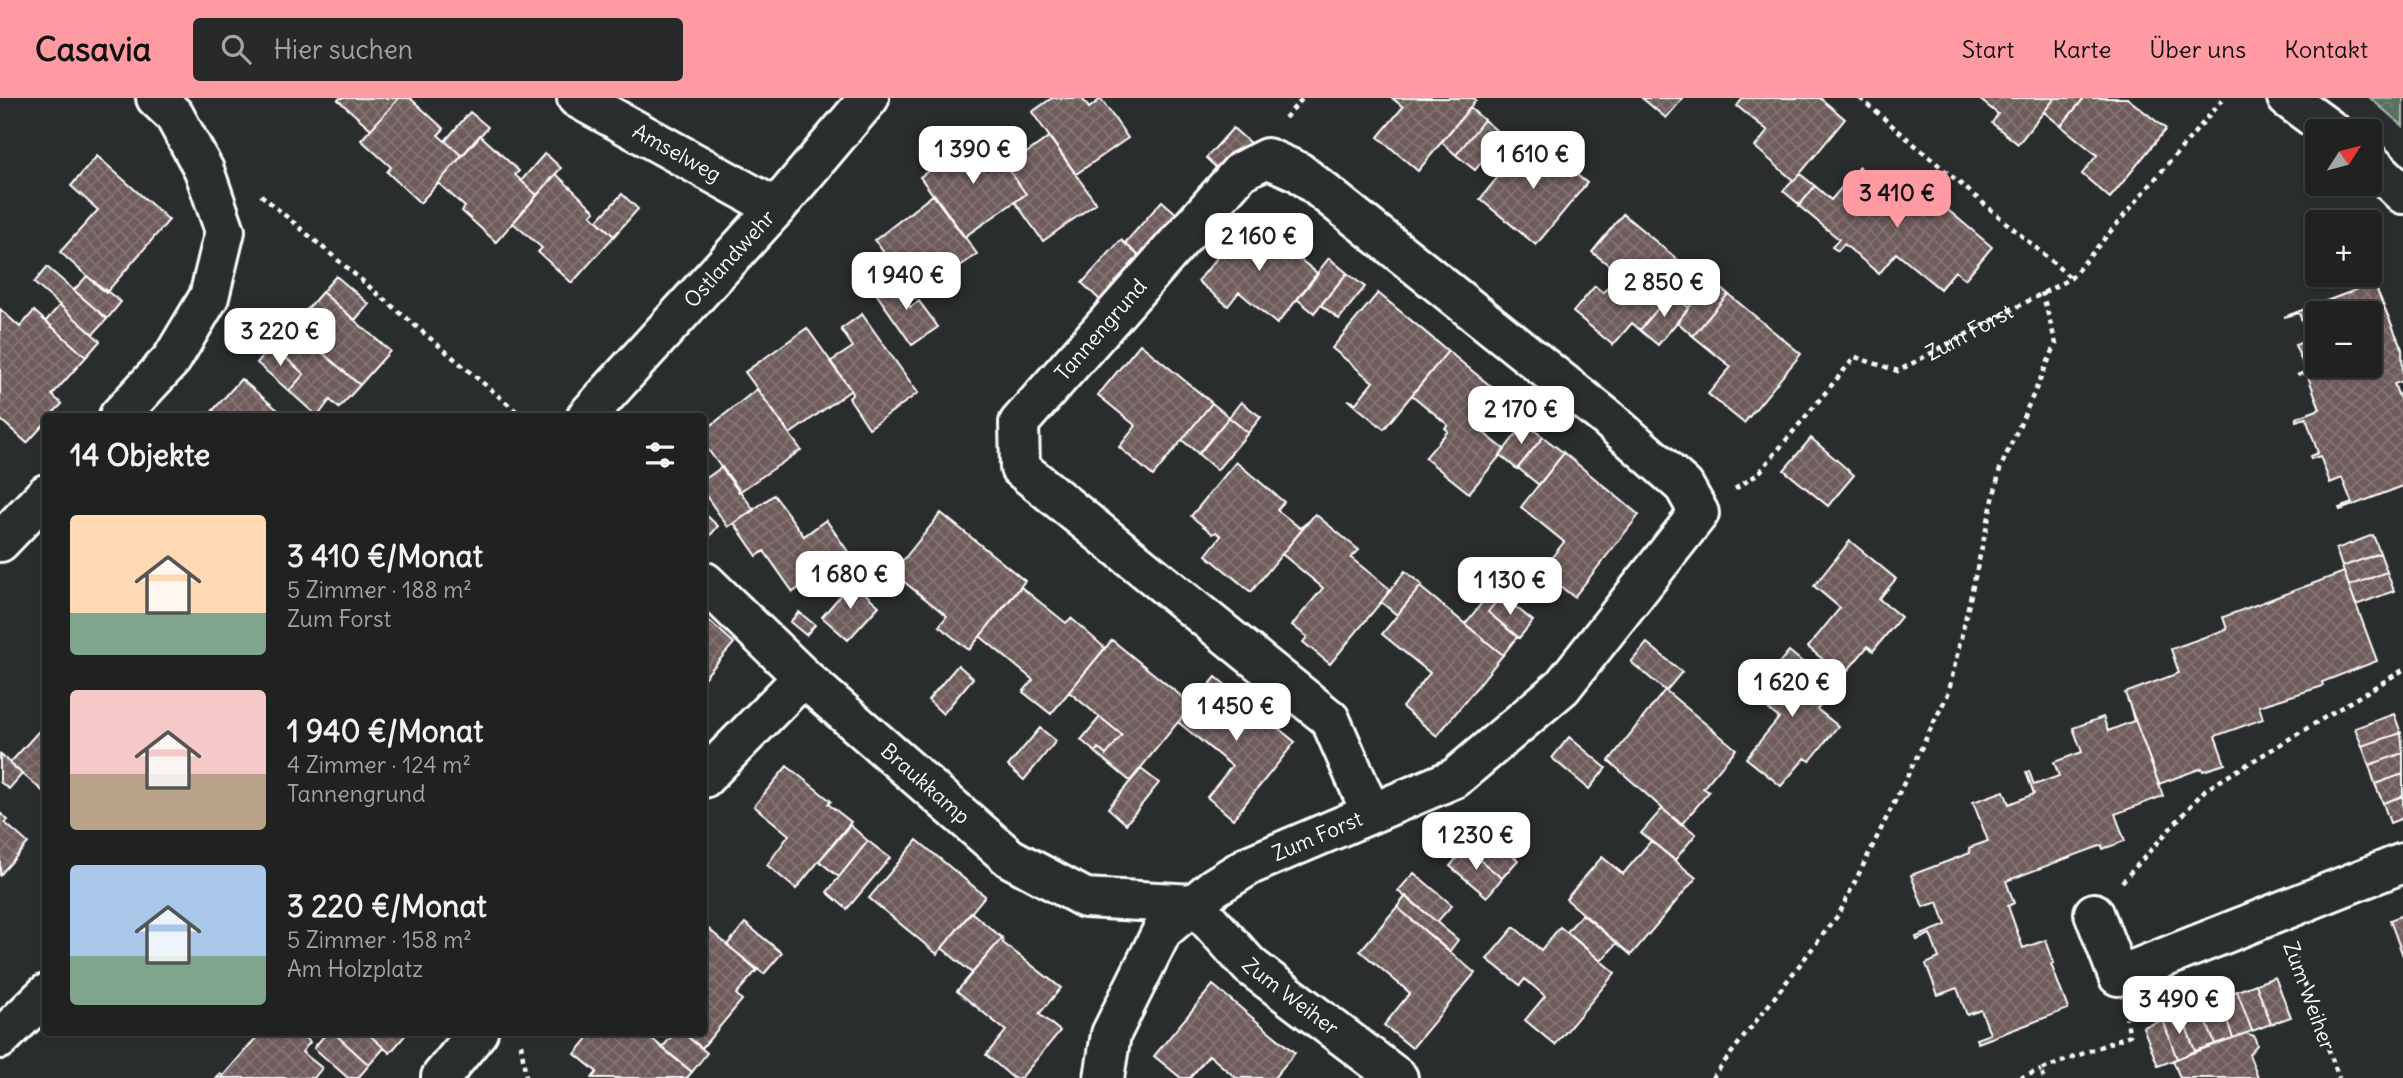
<!DOCTYPE html>
<html lang="de">
<meta charset="utf-8">
<style>
body{margin:0;font-family:Delius,sans-serif;background:#282a2a;color:#f1f3f6;height:100vh;display:flex;flex-direction:column;font-size:26px;white-space:nowrap}
*{box-sizing:border-box;margin:0}
p{font-size:23px;color:#a2a4a5}
.icon{flex:none;width:38px;height:38px;fill:none;stroke:currentColor;stroke-width:2;stroke-linecap:round;stroke-linejoin:round}
.map{position:relative;flex:1;overflow:hidden}
.drawer{position:absolute;left:42px;top:315px;width:665px;height:623px;display:flex;flex-direction:column;background:#202222;border-radius:7px;box-shadow:0 2px 5px #0004,0 0 0 2px #3d3f40}
.drawer>*{flex:none}
.needle{width:46px;rotate:54deg}
.controls{position:absolute;left:2305px;top:21px;display:grid;gap:14px}
.controls a{display:grid;place-items:center;width:77px;height:77px;border-radius:7px;background:#202222;box-shadow:0 2px 5px #0004,0 0 0 2px #3d3f40;font-size:35px}
.price{position:absolute;translate:-50% -60px;padding:0 16px;border-radius:14px;background:#fff;color:#222;font-size:23px;line-height:46px;filter:drop-shadow(0 2px 4px #0008)}
.price::after{content:'';position:absolute;left:50%;top:42px;width:21px;height:16px;margin-left:-10px;background:inherit;clip-path:polygon(0 0,100% 0,50% 100%)}
.price.current{background:#ff9aa2;color:#111}
ul{padding:0;list-style:none}
li{display:flex;align-items:center;gap:21px;height:175px;padding:0 28px}
li span{display:grid;place-items:center;flex:none;width:196px;height:140px;border-radius:7px;color:#555}
li>.icon{margin-inline-start:auto}
span .icon{width:84px;height:84px;fill:#fffc;stroke-width:1}
li b{font-size:30px}
h2{display:flex;justify-content:space-between;align-items:center;height:84px;padding:0 28px;font-size:30px}
header{display:flex;align-items:center;gap:42px;box-sizing:border-box;height:98px;padding:0 35px;background:#ff9aa2;color:#111}
header strong{font-size:33px}
nav{display:flex;gap:38px;margin-inline-start:auto;font-size:24px}
.search{width:490px;height:63px;background:#282a2a;display:flex;align-items:center;gap:18px;box-sizing:border-box;padding:0 24px;border-radius:7px;color:#a2a4a5;font-size:26px}
.map>svg:first-child{display:block}
.forest{fill:url(#forest-crowns);stroke:#aab8af;stroke-width:2}
.building{fill:url(#building-cross-hatch);stroke:#fff;stroke-width:2;fill-rule:evenodd}
.lines{fill:none;stroke-linecap:round;stroke-linejoin:round}
.minor-casing{stroke:#fff;stroke-width:44}
.path{stroke:#fff;stroke-width:4.5;stroke-dasharray:5 5;stroke-linecap:butt}
.minor{stroke:#2a2d2e;stroke-width:38}
.labels{text-anchor:middle;stroke-width:5;stroke-linejoin:round;paint-order:stroke}
.street-label{font-size:21px;fill:#fff;stroke:#2a2d2e}
</style>
<header>
<strong>Casavia</strong>
<div class="search"><svg class="icon" aria-label="search" viewBox="0 0 24 24"><circle cx="10" cy="10" r="6"/><path d="M15 15l6 6"/></svg>Hier suchen</div>
<nav><a>Start</a><a>Karte</a><a>Über uns</a><a>Kontakt</a></nav>
</header>
<div class="map">
<svg width="2403" height="980" viewBox="0 0 2403 980">
<defs>
<pattern id="forest-crowns" width="20" height="18" patternUnits="userSpaceOnUse" patternTransform="scale(1.75)"><rect width="20" height="18" fill="#56715f"/><path d="M2 6a3 3 0 1 1 6 0M12 15a3 3 0 1 1 6 0" fill="none" stroke="#6f8677"/></pattern>
<pattern id="building-cross-hatch" width="8" height="8" patternUnits="userSpaceOnUse" patternTransform="scale(1.75)"><rect width="8" height="8" fill="#6e5b5a"/><path d="M0 0l8 8M0 8l8-8" fill="none" stroke="#847473"/></pattern>
</defs>
<rect width="100%" height="100%" fill="#2a2d2e"/>
<filter id="ink" filterUnits="userSpaceOnUse"><feTurbulence type="fractalNoise" baseFrequency=".0143" numOctaves="2"/><feDisplacementMap in="SourceGraphic" scale="14" xChannelSelector="R" yChannelSelector="G"/><feConvolveMatrix kernelMatrix="1 2 1 2 8 2 1 2 1" color-interpolation-filters="sRGB"/></filter>
<g filter="url(#ink)">
<path class="forest" d="M 2371,0 L 2403,0 L 2403,28 L 2370,0 Z"/>
<path class="building" d="M 340,0 L 399,0 L 371,31 L 338,2 Z
M 399,0 L 410,0 L 444,31 L 438,37 L 462,58 L 420,105 L 387,74 L 391,69 L 361,42 Z
M 1052,0 L 1082,0 L 1089,10 L 1101,1 L 1128,40 L 1076,76 L 1032,14 Z
M 1392,0 L 1474,0 L 1476,2 L 1418,73 L 1378,39 L 1403,9 Z
M 1642,0 L 1683,0 L 1666,20 Z
M 1743,0 L 1820,0 L 1845,21 L 1794,83 L 1755,49 L 1768,33 L 1737,8 Z
M 1978,0 L 2055,0 L 2018,46 L 1992,25 L 1998,16 Z
M 2055,0 L 2084,0 L 2061,28 L 2044,14 Z
M 2084,0 L 2127,0 L 2166,31 L 2110,100 L 2082,76 L 2097,57 L 2061,28 Z
M 1470,10 L 1484,22 L 1456,57 L 1441,44 Z
M 470,14 L 488,29 L 462,58 L 445,43 Z
M 1484,22 L 1503,38 L 1475,72 L 1456,57 Z
M 1233,30 L 1250,45 L 1222,75 L 1206,60 Z
M 983,36 L 1026,96 L 964,139 L 920,79 L 944,62 L 946,65 Z
M 480,37 L 519,73 L 515,77 L 537,97 L 496,144 L 462,113 L 465,109 L 438,85 Z
M 1049,39 L 1096,105 L 1043,143 L 1015,104 L 1026,96 L 1007,69 Z
M 1530,39 L 1587,85 L 1536,147 L 1480,101 Z
M 545,55 L 561,70 L 537,97 L 521,83 Z
M 97,58 L 169,122 L 106,195 L 60,154 L 98,112 L 71,88 Z
M 1859,69 L 1891,96 L 1891,101 L 1904,112 L 1913,101 L 1926,113 L 1936,102 L 1992,149 L 1965,181 L 1955,173 L 1940,191 L 1896,155 L 1879,176 L 1844,146 L 1838,153 L 1832,149 L 1839,141 L 1799,108 L 1815,88 L 1831,102 Z
M 556,76 L 595,113 L 591,117 L 614,138 L 572,185 L 538,154 L 542,150 L 513,125 Z
M 1800,76 L 1815,88 L 1800,107 L 1783,93 Z
M 622,96 L 638,111 L 614,138 L 597,123 Z
M 934,96 L 977,156 L 915,200 L 875,142 Z
M 1162,103 L 1178,117 L 1140,159 L 1125,145 Z
M 1623,116 L 1690,172 L 1640,232 L 1632,225 L 1613,247 L 1573,214 L 1595,188 L 1603,195 L 1619,175 L 1592,154 Z
M 1250,120 L 1318,176 L 1277,226 L 1239,194 L 1228,208 L 1198,183 Z
M 1121,142 L 1140,159 L 1101,203 L 1082,185 Z
M 1329,160 L 1347,175 L 1314,215 L 1297,201 Z
M 47,169 L 107,221 L 93,236 L 34,185 Z
M 1347,175 L 1365,189 L 1339,221 L 1321,207 Z
M 87,178 L 121,204 L 107,221 L 74,192 Z
M 336,178 L 369,206 L 355,222 L 322,194 Z
M 890,179 L 910,209 L 919,203 L 938,229 L 912,247 L 873,191 Z
M 1711,182 L 1728,196 L 1693,238 L 1677,224 Z
M 2374,185 L 2402,251 L 2403,283 L 2394,286 L 2403,309 L 2403,388 L 2340,412 L 2339,410 L 2352,405 L 2342,380 L 2330,385 L 2320,358 L 2311,361 L 2310,358 L 2318,355 L 2306,320 L 2296,323 L 2296,320 L 2320,311 L 2307,276 L 2297,277 L 2306,273 L 2295,247 L 2309,242 L 2299,215 L 2284,219 ZM 2317,215 L 2370,215 L 2370,268 L 2317,268 Z
M 322,194 L 390,253 L 360,287 L 292,229 Z
M 1378,195 L 1448,253 L 1384,331 L 1348,302 L 1356,305 L 1373,284 L 1332,250 Z
M 1671,195 L 1689,210 L 1658,247 L 1640,232 Z
M 1728,196 L 1801,256 L 1744,325 L 1708,296 L 1731,269 L 1693,238 Z
M 60,207 L 100,243 L 86,259 L 46,223 Z
M 0,211 L 20,229 L 34,213 L 86,259 L 52,297 L 62,306 L 50,318 L 46,318 L 46,324 L 27,345 L 0,321 Z
M 862,216 L 918,295 L 869,330 L 849,300 L 852,297 L 851,292 L 830,264 L 853,249 L 841,231 Z
M 292,229 L 360,287 L 339,310 L 330,302 L 320,315 L 324,318 L 317,318 L 289,293 L 304,276 L 274,250 Z
M 807,230 L 851,292 L 790,336 L 745,274 Z
M 1140,246 L 1212,305 L 1153,378 L 1119,349 L 1136,328 L 1098,297 Z
M 272,247 L 304,276 L 289,293 L 257,265 Z
M 1448,253 L 1510,304 L 1484,335 L 1505,352 L 1469,395 L 1425,360 L 1448,333 L 1445,330 L 1448,327 L 1412,297 Z
M 241,281 L 285,318 L 208,318 Z
M 757,291 L 801,352 L 739,394 L 704,346 L 704,333 Z
M 1241,304 L 1261,319 L 1248,335 L 1229,319 Z
M 1212,305 L 1229,319 L 1199,356 L 1182,342 Z
M 1229,319 L 1248,335 L 1217,372 L 1198,356 Z
M 1525,325 L 1543,339 L 1517,371 L 1500,357 Z
M 1543,339 L 1564,355 L 1539,387 L 1518,370 Z
M 1811,340 L 1854,377 L 1828,408 L 1784,372 Z
M 1564,355 L 1639,417 L 1574,499 L 1541,473 L 1564,444 L 1521,409 Z
M 1236,364 L 1284,404 L 1277,412 L 1300,430 L 1309,423 L 1251,494 L 1206,457 L 1221,438 L 1216,434 L 1213,436 L 1191,418 Z
M 722,369 L 754,412 L 728,429 L 704,395 L 704,382 Z
M 774,397 L 804,438 L 826,422 L 849,455 L 793,494 L 764,453 L 757,458 L 734,425 Z
M 704,415 L 718,428 L 705,444 L 704,443 Z
M 941,415 L 1025,483 L 969,552 L 939,528 L 947,518 L 893,475 Z
M 1315,416 L 1359,452 L 1351,460 L 1391,492 L 1330,566 L 1303,544 L 1307,539 L 1292,527 L 1323,490 L 1282,456 Z
M 2373,437 L 2380,455 L 2342,469 L 2336,451 Z
M 1850,443 L 1896,481 L 1879,501 L 1901,519 L 1873,553 L 1868,548 L 1843,578 L 1808,549 L 1840,510 L 1814,488 Z
M 2380,455 L 2387,474 L 2349,488 L 2342,469 Z
M 1405,473 L 1422,487 L 1397,517 L 1381,504 Z
M 2344,474 L 2377,563 L 2322,584 L 2323,588 L 2259,608 L 2263,621 L 2215,638 L 2225,666 L 2203,673 L 2202,670 L 2159,686 L 2125,595 L 2179,575 L 2171,551 L 2227,531 L 2223,519 Z
M 2387,474 L 2394,493 L 2356,507 L 2349,488 Z
M 852,484 L 879,508 L 848,542 L 822,519 Z
M 1021,489 L 1066,525 L 1071,520 L 1105,550 L 1051,616 L 1023,594 L 1033,582 L 980,538 Z
M 1420,489 L 1503,557 L 1437,638 L 1402,609 L 1430,575 L 1382,536 Z
M 1493,491 L 1501,497 L 1488,514 L 1517,539 L 1503,557 L 1465,526 Z
M 1501,497 L 1533,523 L 1519,540 L 1488,514 Z
M 799,514 L 815,527 L 806,537 L 790,524 Z
M 704,518 L 734,545 L 704,580 Z
M 1112,542 L 1192,607 L 1130,683 L 1095,654 L 1098,650 L 1106,657 L 1122,637 L 1069,594 Z
M 1647,545 L 1682,574 L 1666,593 L 1631,564 Z
M 1789,553 L 1834,590 L 1817,611 L 1838,628 L 1810,663 L 1805,660 L 1781,688 L 1746,660 L 1779,620 L 1752,598 Z
M 958,567 L 973,580 L 943,616 L 928,602 Z
M 1216,579 L 1295,644 L 1233,721 L 1207,699 L 1232,668 L 1178,624 Z
M 1665,592 L 1736,651 L 1703,690 L 1709,694 L 1681,727 L 1609,663 Z
M 2130,608 L 2163,698 L 2115,716 L 2125,743 L 2103,751 L 2102,747 L 2006,783 L 2014,805 L 2008,808 L 2023,850 L 2046,842 L 2054,865 L 2051,866 L 2068,911 L 1978,945 L 1976,941 L 1990,936 L 1981,912 L 1967,917 L 1957,890 L 1938,897 L 1926,866 L 1939,860 L 1930,836 L 1917,842 L 1916,839 L 1946,827 L 1938,804 L 1923,809 L 1911,777 L 1970,755 L 1969,750 L 1988,743 L 1973,704 L 2004,693 L 2009,706 L 2034,696 L 2026,674 L 2029,673 L 2034,687 L 2059,678 L 2054,664 L 2082,654 L 2073,630 L 2103,619 L 2108,633 L 2134,623 Z
M 2394,616 L 2401,635 L 2362,648 L 2355,630 Z
M 1100,619 L 1122,637 L 1106,657 L 1098,650 L 1095,654 L 1081,642 Z
M 46,625 L 46,696 L 10,665 Z
M 1040,630 L 1056,643 L 1024,682 L 1008,668 Z
M 2401,635 L 2403,655 L 2369,667 L 2362,648 Z
M 1569,639 L 1606,670 L 1589,691 L 1552,660 Z
M 2403,655 L 2403,676 L 2375,686 L 2369,667 Z
M 0,656 L 22,676 L 9,691 L 0,684 Z
M 787,668 L 831,703 L 828,706 L 851,724 L 796,791 L 767,767 L 789,737 L 754,708 Z
M 1141,671 L 1159,685 L 1126,726 L 1108,710 Z
M 2403,676 L 2403,698 L 2383,705 L 2375,686 Z
M 2403,698 L 2403,720 L 2390,725 L 2383,705 Z
M 1662,711 L 1696,736 L 1675,762 L 1641,735 Z
M 0,715 L 8,722 L 5,725 L 28,745 L 0,777 Z
M 850,727 L 868,743 L 839,779 L 819,763 Z
M 1481,731 L 1518,762 L 1502,780 L 1465,750 Z
M 917,742 L 985,798 L 937,856 L 869,800 Z
M 868,743 L 890,760 L 847,811 L 827,794 Z
M 1651,743 L 1696,780 L 1631,857 L 1566,801 L 1602,759 L 1623,776 Z
M 1465,750 L 1502,780 L 1487,799 L 1450,768 Z
M 1414,775 L 1452,807 L 1437,824 L 1398,793 Z
M 1406,798 L 1458,842 L 1449,854 L 1397,809 Z
M 1397,809 L 1475,875 L 1412,950 L 1384,927 L 1410,895 L 1360,853 Z
M 971,814 L 1002,840 L 972,875 L 942,850 Z
M 1582,816 L 1617,845 L 1601,863 L 1567,834 Z
M 2403,817 L 2403,858 L 2390,822 Z
M 745,825 L 782,855 L 764,876 L 727,847 Z
M 704,827 L 757,872 L 736,896 L 742,902 L 702,950 L 682,934 L 704,934 Z
M 1514,829 L 1541,852 L 1560,829 L 1615,875 L 1555,947 L 1525,922 L 1545,898 L 1525,881 L 1520,887 L 1487,861 Z
M 1002,840 L 1003,845 L 1061,890 L 1039,916 L 1060,933 L 1021,980 L 1013,980 L 986,957 L 1006,933 L 957,893 Z
M 2275,879 L 2291,919 L 2271,926 L 2256,886 Z
M 2256,886 L 2271,926 L 2252,933 L 2237,893 Z
M 1213,887 L 1295,955 L 1274,980 L 1236,980 L 1209,957 L 1190,980 L 1181,980 L 1154,958 Z
M 2237,893 L 2252,933 L 2233,940 L 2219,900 Z
M 2219,900 L 2233,940 L 2215,946 L 2200,908 Z
M 2200,908 L 2215,946 L 2195,953 L 2181,915 Z
M 2181,915 L 2195,953 L 2177,961 L 2163,922 Z
M 2163,922 L 2177,961 L 2158,968 L 2143,929 Z
M 250,934 L 299,934 L 310,944 L 302,954 L 322,970 L 314,980 L 216,980 L 220,976 L 223,978 L 256,940 Z
M 327,934 L 333,934 L 369,967 L 358,980 L 348,980 L 314,950 Z
M 333,934 L 366,934 L 384,950 L 369,967 Z
M 366,934 L 408,934 L 390,955 Z
M 593,934 L 635,934 L 642,941 L 646,936 L 692,974 L 687,980 L 592,980 L 597,974 L 575,956 Z
M 675,934 L 682,934 L 707,955 L 692,974 L 662,950 Z
M 2246,935 L 2254,938 L 2257,947 L 2249,956 L 2258,980 L 2180,980 L 2173,962 Z"/>
<g class="lines">
<defs>
<g id="minor">
<path id="s2" d="M 577,0 L 776,110"/>
<path d="M 2287,0 L 2332,33"/>
<path d="M 2370,64 L 2403,96"/>
<path d="M 119,318 L 172,261 L 209,199 L 225,133 L 204,72 L 174,17 L 156,0"/>
<path id="s3" d="M 587,318 L 776,110 L 869,0"/>
<path d="M 0,444 L 46,396"/>
<path id="s4" d="M 705,484 L 803,579 L 1010,760 L 1085,800 L 1194,806 L 1250,868 L 1398,980"/>
<path d="M 704,680 L 803,579"/>
<path d="M 2094,815 L 2118,878 L 2403,765"/>
<path d="M 0,941 L 46,896"/>
<path d="M 441,979 L 478,934"/>
<path id="s5" d="M 1104,980 L 1111,936 L 1162,833 L 1213,790 L 1250,767 L 1455,680 L 1562,589 L 1699,415 L 1684,388 L 1607,320 L 1299,74 L 1267,60 L 1241,73 L 1019,325 L 1020,370 L 1330,621 L 1371,715"/>
</g>
</defs>
<use href="#minor" class="minor-casing"/>
<g class="path">
<path d="M 1860,0 L 2071,180"/>
<path d="M 1285,20 L 1303,0"/>
<path d="M 261,97 L 522,318"/>
<path id="s1" d="M 1735,391 L 1758,376 L 1855,259 L 1898,273 L 2071,180 L 2224,0"/>
<path d="M 2122,784 L 2205,692 L 2403,572"/>
<path d="M 2294,856 L 2339,980"/>
<path d="M 521,946 L 526,980"/>
<path d="M 1712,980 L 1839,816 L 1948,596 L 2000,371 L 2056,246 L 2042,194"/>
<path d="M 2020,980 L 2041,972"/>
<path d="M 2044,980 L 2041,972 L 2130,937 L 2126,920"/>
</g>
<use href="#minor" class="minor"/>
</g>
</g>
<g class="labels">
<g class="street-label">
<text dy="7" stroke="none"><textPath href="#s2" startOffset="114">Amselweg</textPath></text>
<text dy="7" stroke="none"><textPath href="#s3" startOffset="212">Ostlandwehr</textPath></text>
<text transform="translate(1101 232) rotate(-49)" y="7">Tannengrund</text>
<text dy="7" stroke="none"><textPath href="#s1" startOffset="306">Zum Forst</textPath></text>
<text dy="7" stroke="none"><textPath href="#s4" startOffset="299">Braukkamp</textPath></text>
<text dy="7" stroke="none"><textPath href="#s5" startOffset="343">Zum Forst</textPath></text>
<text dy="7" stroke="none"><textPath href="#s4" startOffset="740">Zum Weiher</textPath></text>
<text transform="translate(2309 898) rotate(70)" y="7">Zum Weiher</text>
</g>
</g>
</svg>
<div class="controls">
<a><svg class="needle" viewBox="-14 -14 28 28"><path d="M0-13l5 13h-10z" fill="#e53935"/><path d="M0 13l5-13h-10z" fill="#a2a4a5"/></svg></a>
<a>+</a>
<a>−</a>
</div>
<b class="price" style="left:973px;top:88px">1 390 €</b>
<b class="price" style="left:1533px;top:93px">1 610 €</b>
<b class="price current" style="left:1897px;top:132px">3 410 €</b>
<b class="price" style="left:1259px;top:175px">2 160 €</b>
<b class="price" style="left:906px;top:214px">1 940 €</b>
<b class="price" style="left:1664px;top:221px">2 850 €</b>
<b class="price" style="left:280px;top:270px">3 220 €</b>
<b class="price" style="left:1521px;top:348px">2 170 €</b>
<b class="price" style="left:850px;top:513px">1 680 €</b>
<b class="price" style="left:1510px;top:519px">1 130 €</b>
<b class="price" style="left:1792px;top:621px">1 620 €</b>
<b class="price" style="left:1236px;top:645px">1 450 €</b>
<b class="price" style="left:1476px;top:774px">1 230 €</b>
<b class="price" style="left:2179px;top:938px">3 490 €</b>
<section class="drawer">
<h2>14 Objekte<svg class="icon" aria-label="filters" viewBox="0 0 24 24"><path d="M4 7h16M4 17h16"/><circle cx="9" cy="7" r="2"/><circle cx="15" cy="17" r="2"/></svg></h2>
<ul>
<li><span style="background:linear-gradient(#ffd9b3 70%,#7fa58c 0)"><svg class="icon" aria-label="home" viewBox="0 0 24 24"><path d="M3 11l9-7 9 7M6 9v11h12V9"/></svg></span><div><b>3 410 €/Monat</b><p>5 Zimmer · 188 m²</p><p>Zum Forst</p></div></li>
<li><span style="background:linear-gradient(#f6c9c9 60%,#b9a48a 0)"><svg class="icon" aria-label="home" viewBox="0 0 24 24"><path d="M3 11l9-7 9 7M6 9v11h12V9"/></svg></span><div><b>1 940 €/Monat</b><p>4 Zimmer · 124 m²</p><p>Tannengrund</p></div></li>
<li><span style="background:linear-gradient(#a9c7e8 65%,#7fa58c 0)"><svg class="icon" aria-label="home" viewBox="0 0 24 24"><path d="M3 11l9-7 9 7M6 9v11h12V9"/></svg></span><div><b>3 220 €/Monat</b><p>5 Zimmer · 158 m²</p><p>Am Holzplatz</p></div></li>
</ul>
</section>
</div>
